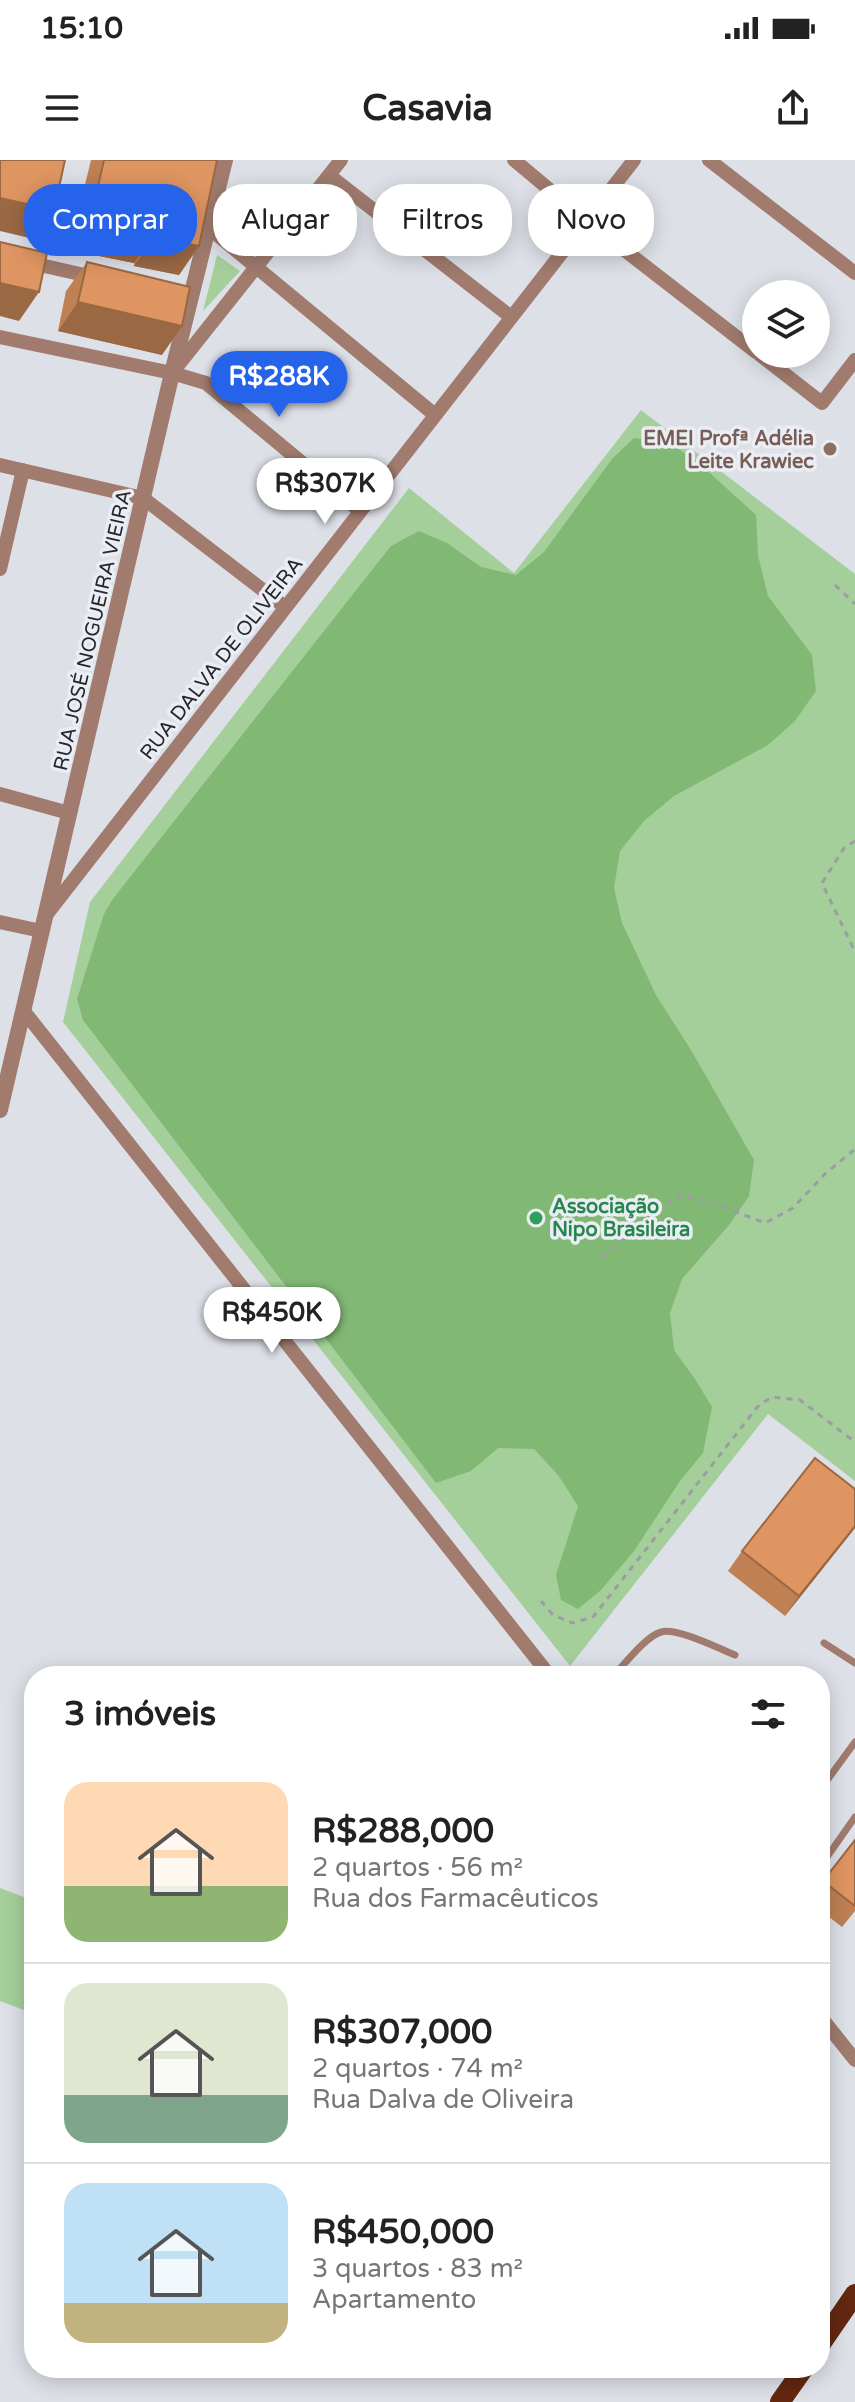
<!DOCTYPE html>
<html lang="pt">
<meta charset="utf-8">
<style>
body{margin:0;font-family:"Varela Round",sans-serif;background:#f6f6f6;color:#222;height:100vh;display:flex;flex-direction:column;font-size:30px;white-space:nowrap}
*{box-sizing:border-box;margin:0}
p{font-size:26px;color:#767676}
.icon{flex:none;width:44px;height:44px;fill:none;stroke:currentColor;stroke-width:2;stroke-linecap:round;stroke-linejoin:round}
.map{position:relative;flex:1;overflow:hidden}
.sheet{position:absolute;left:24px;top:1506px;width:806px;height:712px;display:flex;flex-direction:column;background:#fff;border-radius:32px;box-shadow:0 4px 20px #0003}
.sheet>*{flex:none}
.hud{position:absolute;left:24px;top:24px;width:808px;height:72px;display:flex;gap:16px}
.controls{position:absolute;left:742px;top:120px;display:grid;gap:16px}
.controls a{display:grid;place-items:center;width:88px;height:88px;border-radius:50%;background:#fff;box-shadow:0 4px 20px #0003;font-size:40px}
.price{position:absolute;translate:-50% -68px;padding:0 18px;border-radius:28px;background:#fff;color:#222;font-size:26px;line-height:52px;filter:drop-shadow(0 2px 4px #0008)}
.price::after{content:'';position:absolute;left:50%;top:48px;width:24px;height:18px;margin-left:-12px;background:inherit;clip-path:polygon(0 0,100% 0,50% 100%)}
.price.current{background:#2563eb;color:#fff}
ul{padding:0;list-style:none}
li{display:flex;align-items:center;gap:24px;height:200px;padding:0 40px}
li+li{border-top:2px solid #e0e0e0}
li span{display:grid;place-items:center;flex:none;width:224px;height:160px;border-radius:24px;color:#555}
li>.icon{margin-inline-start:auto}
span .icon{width:96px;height:96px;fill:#fffc;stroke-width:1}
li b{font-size:34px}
h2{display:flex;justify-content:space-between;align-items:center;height:96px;padding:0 40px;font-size:34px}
.chip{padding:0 28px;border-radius:32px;background:#fff;box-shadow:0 4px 20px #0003;font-size:28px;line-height:72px}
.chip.current{background:#2563eb;color:#fff}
.status{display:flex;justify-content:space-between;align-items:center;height:56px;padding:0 40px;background:#fff;direction:ltr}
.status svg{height:22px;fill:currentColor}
header{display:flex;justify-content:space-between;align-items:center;height:104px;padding:0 40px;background:#fff;font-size:36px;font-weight:800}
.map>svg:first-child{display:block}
.green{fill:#a4cf9a}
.forest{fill:#81b874}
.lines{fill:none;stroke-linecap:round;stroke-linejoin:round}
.path{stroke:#9b9da3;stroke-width:3;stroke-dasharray:6 6;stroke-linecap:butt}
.service{stroke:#a07b6e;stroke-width:7}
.minor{stroke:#a07b6e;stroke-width:14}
.tertiary{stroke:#a07b6e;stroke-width:16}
.primary{stroke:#63270f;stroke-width:20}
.wall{fill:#bf8053}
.shaded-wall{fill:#9b6844}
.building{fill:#de9561;stroke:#9b6844;stroke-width:2}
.education-dot{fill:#8d6e63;stroke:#ebedf5;stroke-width:3}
.leisure-dot{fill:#2e9e5b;stroke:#ebedf5;stroke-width:3}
.labels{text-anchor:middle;stroke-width:7;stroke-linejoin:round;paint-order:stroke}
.education-label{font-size:20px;font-weight:bold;fill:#785e54;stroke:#ebedf5;text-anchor:end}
.street-label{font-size:20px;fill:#26272a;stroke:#ebedf5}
.leisure-label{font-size:20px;font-weight:bold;fill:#27864d;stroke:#ebedf5;text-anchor:start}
</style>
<div class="status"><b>15:10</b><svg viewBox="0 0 49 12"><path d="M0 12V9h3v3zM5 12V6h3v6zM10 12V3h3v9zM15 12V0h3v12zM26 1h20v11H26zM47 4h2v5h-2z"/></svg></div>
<header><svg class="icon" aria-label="menu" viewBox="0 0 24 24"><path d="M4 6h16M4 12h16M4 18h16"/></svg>Casavia<svg class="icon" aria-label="share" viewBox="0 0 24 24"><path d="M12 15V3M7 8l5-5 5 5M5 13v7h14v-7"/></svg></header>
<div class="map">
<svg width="855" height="2242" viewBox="0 0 855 2242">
<rect width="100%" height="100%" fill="#dee0e8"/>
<path class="green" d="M 217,95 L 240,111 L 203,151 Z
M 641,250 L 855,414 L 855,1321 L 768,1254 L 570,1506 L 63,862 L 90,742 L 409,328 L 514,413 Z
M 0,1728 L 34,1741 L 34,1841 L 29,1852 L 0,1841 Z"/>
<path class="forest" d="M 634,278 L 670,283 L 700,304 L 756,355 L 758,395 L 768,436 L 812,495 L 816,531 L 795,561 L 768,585 L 674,636 L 645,660 L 620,691 L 614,728 L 622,763 L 656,835 L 691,890 L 754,1000 L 749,1036 L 729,1065 L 682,1119 L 670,1153 L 674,1190 L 695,1219 L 712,1247 L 703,1293 L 680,1321 L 634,1391 L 601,1430 L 578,1449 L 561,1440 L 556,1415 L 578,1346 L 558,1315 L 534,1289 L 498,1288 L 471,1311 L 436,1323 L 83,860 L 77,839 L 104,754 L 112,740 L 391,386 L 419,371 L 447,383 L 481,407 L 516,415 L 544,392 L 612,299 Z"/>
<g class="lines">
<path class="path" d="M 835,425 L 855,444
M 855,681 L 844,688 L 822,723 L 855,792
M 602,1098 L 649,1057 L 678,1036 L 706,1040 L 765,1063 L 793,1048 L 825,1014 L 855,989
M 541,1441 L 553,1455 L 573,1463 L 593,1457 L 759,1245 L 772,1237 L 800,1240 L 855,1282"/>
<path class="service" d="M 824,1483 L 855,1503
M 613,1516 C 624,1505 646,1476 661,1472 C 676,1467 720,1489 735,1495
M 820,1630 L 855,1582
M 820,1707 L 855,1657"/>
<path class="minor" d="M 514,0 L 587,61 L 756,192
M 709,0 L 855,113
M 330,16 L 511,157
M 209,68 L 435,255
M 0,96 L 98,118
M 0,177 L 172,213 L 206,223 L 360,351
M 759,194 L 822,243 L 855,200
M 172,213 L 341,0
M 0,305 L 143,338 L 285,447
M 0,409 L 23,310
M 0,634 L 69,653
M 47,754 L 634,0
M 0,762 L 41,771
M 23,850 L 550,1516
M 820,1856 L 855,1900"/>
<path class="tertiary" d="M 0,950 L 172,213 L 225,0"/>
<path class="primary" d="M 820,2185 L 855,2134
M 780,2242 L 804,2208"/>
</g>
<path class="wall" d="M 91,0 L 217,0 L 199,86 L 179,115 L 134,106 L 134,103 L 69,90 Z
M 87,102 L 162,195 L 58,171 L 66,131 Z
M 855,1368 L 785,1456 L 728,1411 L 742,1391 Z
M 855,1680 L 855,1751 L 842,1767 L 820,1750 L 820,1725 Z"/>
<path class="shaded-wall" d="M 0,38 L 54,50 L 34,79 L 0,71 Z
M 90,61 L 154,74 L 134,103 L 69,90 Z
M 154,77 L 199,86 L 179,115 L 134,106 Z
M 0,123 L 39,132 L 19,161 L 0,156 Z
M 78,142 L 182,166 L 162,195 L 58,171 Z
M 855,1366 L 855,1368 L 785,1456 L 799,1436 Z"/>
<path class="building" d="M 0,0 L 65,0 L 54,50 L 0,38 Z
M 104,0 L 217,0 L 199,86 L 154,77 L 154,74 L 90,61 Z
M 0,82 L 47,93 L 39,132 L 0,123 Z
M 87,102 L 190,127 L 182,166 L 78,142 Z
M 815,1298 L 855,1329 L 855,1366 L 799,1436 L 742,1391 Z
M 855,1680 L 855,1746 L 823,1721 Z"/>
<circle class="education-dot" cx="830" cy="289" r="8"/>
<circle class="leisure-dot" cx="536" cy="1058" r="8"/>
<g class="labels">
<g class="education-label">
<text x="814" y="285">EMEI Profª Adélia<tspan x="814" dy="23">Leite Krawiec</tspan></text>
</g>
<g class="street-label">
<text transform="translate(92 470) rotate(-77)" y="7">RUA JOSÉ NOGUEIRA VIEIRA</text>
<text transform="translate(221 498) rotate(-52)" y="7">RUA DALVA DE OLIVEIRA</text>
</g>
<g class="leisure-label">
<text x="552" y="1053">Associação<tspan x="552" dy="23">Nipo Brasileira</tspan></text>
</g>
</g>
</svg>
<div class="controls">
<a><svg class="icon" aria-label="layers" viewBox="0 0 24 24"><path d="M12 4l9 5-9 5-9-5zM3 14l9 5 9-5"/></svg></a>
</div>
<b class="price current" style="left:279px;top:259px">R$288K</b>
<b class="price" style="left:325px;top:366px">R$307K</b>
<b class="price" style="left:272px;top:1195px">R$450K</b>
<div class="hud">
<a class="chip current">Comprar</a>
<a class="chip">Alugar</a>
<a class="chip">Filtros</a>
<a class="chip">Novo</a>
</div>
<section class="sheet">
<h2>3 imóveis<svg class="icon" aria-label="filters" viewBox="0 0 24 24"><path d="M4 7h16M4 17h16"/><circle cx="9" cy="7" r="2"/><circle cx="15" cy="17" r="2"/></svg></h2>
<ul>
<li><span style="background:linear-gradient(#ffd9b3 65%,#8fb573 0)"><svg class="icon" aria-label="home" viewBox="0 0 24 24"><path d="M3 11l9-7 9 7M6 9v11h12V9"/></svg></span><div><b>R$288,000</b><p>2 quartos · 56 m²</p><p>Rua dos Farmacêuticos</p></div></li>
<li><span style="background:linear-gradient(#dfe7d0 70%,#7fa58c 0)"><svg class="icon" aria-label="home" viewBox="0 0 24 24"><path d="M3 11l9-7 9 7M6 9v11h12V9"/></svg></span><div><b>R$307,000</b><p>2 quartos · 74 m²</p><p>Rua Dalva de Oliveira</p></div></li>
<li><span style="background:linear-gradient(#bfe0f5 75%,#c2b280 0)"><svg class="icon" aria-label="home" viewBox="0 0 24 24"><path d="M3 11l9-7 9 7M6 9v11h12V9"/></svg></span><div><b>R$450,000</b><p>3 quartos · 83 m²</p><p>Apartamento</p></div></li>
</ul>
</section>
</div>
